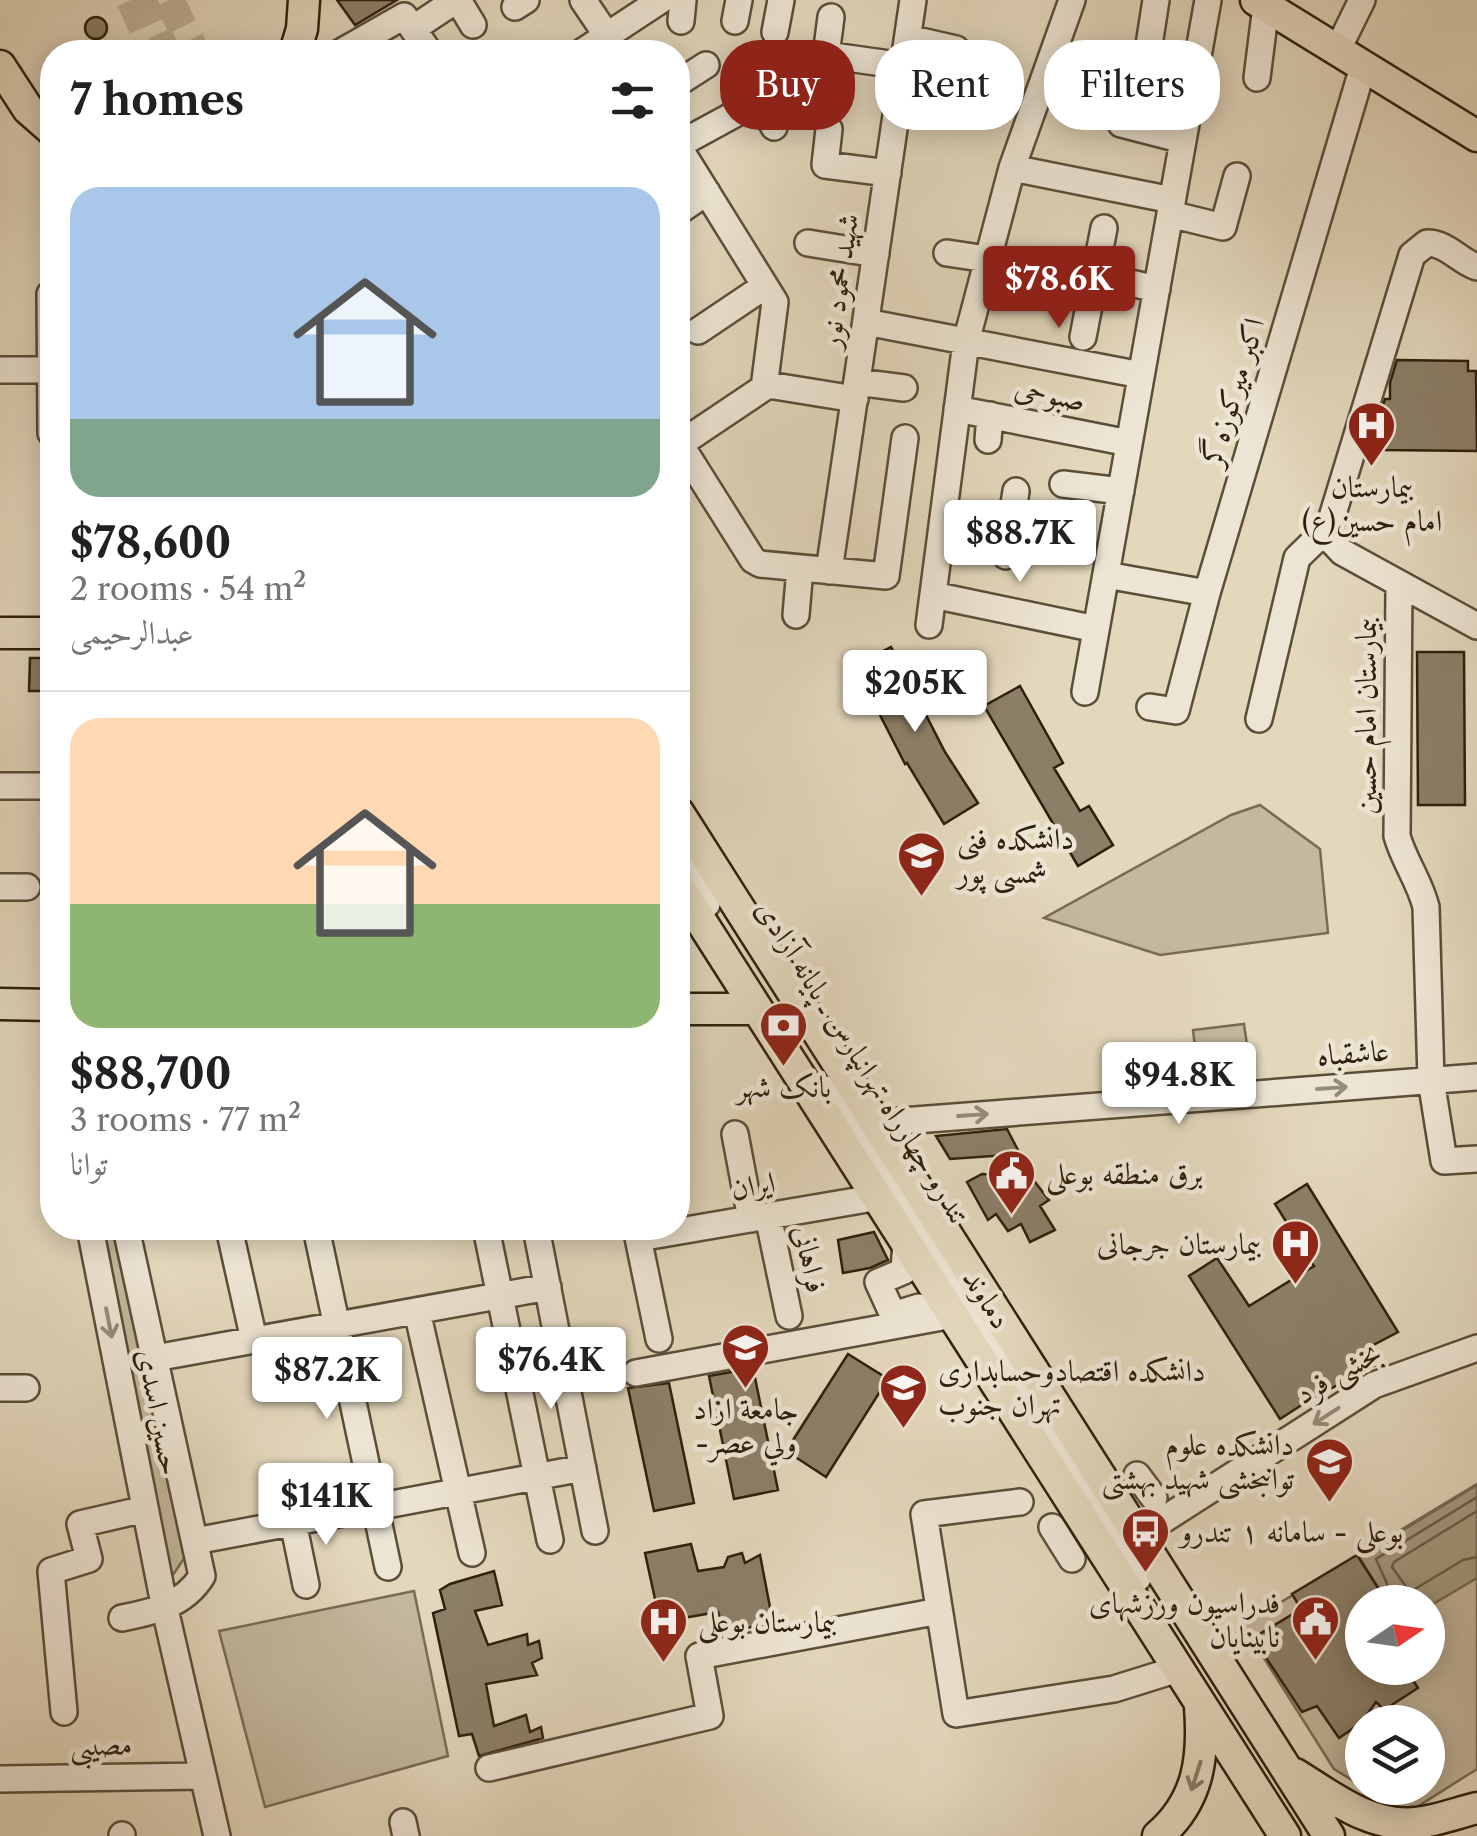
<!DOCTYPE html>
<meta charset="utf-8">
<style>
body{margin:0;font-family:"Libre Caslon Text",Amiri,serif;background:#f6f6f6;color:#202124;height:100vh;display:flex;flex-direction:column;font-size:38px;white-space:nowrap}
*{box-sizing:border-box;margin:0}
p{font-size:32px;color:#757577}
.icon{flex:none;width:55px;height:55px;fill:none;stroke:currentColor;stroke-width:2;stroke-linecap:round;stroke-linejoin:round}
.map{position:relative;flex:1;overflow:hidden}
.side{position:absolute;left:40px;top:40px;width:650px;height:1200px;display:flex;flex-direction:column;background:#fff;border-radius:40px;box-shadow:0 5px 25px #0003}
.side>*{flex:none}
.top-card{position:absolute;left:720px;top:40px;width:605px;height:90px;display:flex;gap:20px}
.needle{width:65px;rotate:77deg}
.tools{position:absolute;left:1345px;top:1585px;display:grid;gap:20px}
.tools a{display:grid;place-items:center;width:100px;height:100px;border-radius:50%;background:#fff;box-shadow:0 5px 25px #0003;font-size:50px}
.price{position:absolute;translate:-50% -85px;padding:0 22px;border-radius:10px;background:#fff;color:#222;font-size:32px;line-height:65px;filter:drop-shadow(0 2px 5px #0008)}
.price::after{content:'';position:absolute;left:50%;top:60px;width:30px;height:22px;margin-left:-15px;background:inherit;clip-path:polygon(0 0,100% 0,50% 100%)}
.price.current{background:#8f2418;color:#fff}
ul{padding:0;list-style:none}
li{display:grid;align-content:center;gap:20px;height:530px;padding:0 30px}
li+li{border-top:2px solid #e0e0e0}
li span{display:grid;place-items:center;height:310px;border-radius:30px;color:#555}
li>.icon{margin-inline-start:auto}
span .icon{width:180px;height:180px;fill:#fffc;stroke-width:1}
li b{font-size:42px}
h2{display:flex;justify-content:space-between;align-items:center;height:120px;padding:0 30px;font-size:42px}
.chip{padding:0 35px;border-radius:40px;background:#fff;box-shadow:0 5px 25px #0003;font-size:35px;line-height:90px}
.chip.current{background:#8f2418;color:#fff}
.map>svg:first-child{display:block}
.green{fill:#c4b89e;stroke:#796c56;stroke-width:2.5;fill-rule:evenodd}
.water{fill:#a59980;stroke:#756952;stroke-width:2.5}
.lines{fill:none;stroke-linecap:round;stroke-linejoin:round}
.shore{stroke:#6a5c46;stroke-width:2.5}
.building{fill:#8c7f68;stroke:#2e200d;stroke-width:2.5}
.minor-tunnel{stroke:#bfb299;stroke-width:25;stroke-dasharray:25 12;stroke-linecap:butt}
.major-tunnel{stroke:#bfb299;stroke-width:30;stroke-dasharray:30 15;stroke-linecap:butt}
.minor-casing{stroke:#5b4e39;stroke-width:30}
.major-casing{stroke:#2e200d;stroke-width:35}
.minor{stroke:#ede5d3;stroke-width:25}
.major{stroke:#e3d7bc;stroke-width:30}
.oneway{stroke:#978c7a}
.oneway2{stroke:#887c64}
.labels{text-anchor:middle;stroke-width:9;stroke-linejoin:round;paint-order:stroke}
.street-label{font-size:30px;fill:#2e200d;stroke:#ede5d3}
.poi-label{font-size:30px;fill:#2e200d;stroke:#ede5d3;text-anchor:start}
</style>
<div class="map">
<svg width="1477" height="1836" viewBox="0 0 1477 1836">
<rect width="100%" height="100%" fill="#e3d7bc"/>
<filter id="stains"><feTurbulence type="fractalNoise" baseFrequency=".002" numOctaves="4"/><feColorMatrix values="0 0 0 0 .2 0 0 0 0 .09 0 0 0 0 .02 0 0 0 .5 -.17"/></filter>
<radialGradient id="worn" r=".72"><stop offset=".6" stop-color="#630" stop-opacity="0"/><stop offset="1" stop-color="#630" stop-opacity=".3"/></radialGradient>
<path class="green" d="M 1260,805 L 1320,849 L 1328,933 L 1160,955 L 1044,918 L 1231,815 Z
M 1244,1024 L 1250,1066 L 1198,1072 L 1193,1030 Z
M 98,1228 L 117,1228 L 185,1557 L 173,1575 L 163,1558 Z
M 1477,1484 L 1477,1769 L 1409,1812 L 1366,1788 L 1428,1788 L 1428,1722 L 1362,1722 L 1362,1786 L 1334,1769 L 1243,1625 ZM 1362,1602 L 1428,1602 L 1428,1668 L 1362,1668 Z
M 414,1591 L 448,1756 L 265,1807 L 219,1631 Z"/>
<path class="water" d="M 1477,1485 L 1477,1578 L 1428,1607 L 1428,1602 L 1387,1602 L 1359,1557 Z"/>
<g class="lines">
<path class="shore" d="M 1477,1511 L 1394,1562 L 1392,1567 L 1410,1592 L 1463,1560 L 1477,1557
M 1395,1602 L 1376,1559 L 1477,1497"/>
</g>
<path class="building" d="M 337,0 L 397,0 L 355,25 Z
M85 28a11 11 0 1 1 22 0a11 11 0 1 1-22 0Z
M 1397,360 L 1468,361 L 1468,371 L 1476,371 L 1477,451 L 1384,450 L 1381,411 L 1385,399 L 1390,399 L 1390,383 Z
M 891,647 L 945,752 L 978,803 L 944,824 L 907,763 L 905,764 L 855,666 Z
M 1417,652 L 1464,652 L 1465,805 L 1418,805 Z
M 30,658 L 52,658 L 52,691 L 29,691 Z
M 1020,686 L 1063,763 L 1054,768 L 1080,811 L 1089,806 L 1113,845 L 1078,866 L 984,706 Z
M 1007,1129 L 1020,1154 L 950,1159 L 936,1136 Z
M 982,1174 L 1031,1177 L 1049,1200 L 1040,1206 L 1055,1230 L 1030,1242 L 1021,1224 L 1008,1231 L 996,1214 L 988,1220 L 967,1182 Z
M 1307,1184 L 1398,1332 L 1364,1350 L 1374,1366 L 1311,1399 L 1280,1419 L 1189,1276 L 1217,1258 L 1249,1306 L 1314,1266 L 1275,1204 Z
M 874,1232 L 888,1260 L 870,1268 L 843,1273 L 838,1240 Z
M 848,1354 L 888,1379 L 826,1477 L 786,1451 Z
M 753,1368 L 778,1490 L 734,1499 L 709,1376 Z
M 669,1383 L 694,1503 L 654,1511 L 628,1388 Z
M 691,1544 L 698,1571 L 724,1567 L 728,1557 L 742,1553 L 745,1563 L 760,1555 L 773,1623 L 724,1632 L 718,1612 L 660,1622 L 645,1553 Z
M 1357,1555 L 1387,1602 L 1362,1602 L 1362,1668 L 1405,1668 L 1418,1688 L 1384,1710 L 1376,1702 L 1361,1723 L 1339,1738 L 1317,1706 L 1302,1712 L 1253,1638 L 1301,1609 L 1292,1594 Z
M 494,1571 L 502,1605 L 475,1611 L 488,1645 L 527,1634 L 528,1645 L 539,1641 L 542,1658 L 532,1663 L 537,1675 L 486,1684 L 494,1726 L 526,1715 L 530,1732 L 541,1727 L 543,1738 L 479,1756 L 472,1734 L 459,1736 L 433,1613 L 445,1609 L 440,1590 L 450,1584 Z"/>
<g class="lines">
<path class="minor-tunnel" d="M 144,0 L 168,52"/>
<path class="major-tunnel" d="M 131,0 L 155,52
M 169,0 L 195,52"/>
<defs>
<path id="minor" d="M 458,0 L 473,25
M 583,0 L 618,52
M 515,7 L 526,0
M 831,17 L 826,55 L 904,66
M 681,21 L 683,0
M 735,21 L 739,0
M 414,28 L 456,0
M 775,32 L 781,0
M 908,38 L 956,49
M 1337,51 L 1362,0
M 341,52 L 404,16 L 429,52
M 582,52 L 661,0
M 1147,58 L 1156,0
M 741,68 L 774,127
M 1257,78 L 1266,6
M 678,83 L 706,65
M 1121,124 L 1183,140
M 829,129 L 825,165 L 888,173
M 678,145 L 759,101
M 678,146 L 775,302 L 765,380 L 768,385
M 1012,168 L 1172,200
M 678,212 L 707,192
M 1170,214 L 1223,227 L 1237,176
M 808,243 L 876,254
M 947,253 L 987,259
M 1477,267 C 1459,261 1447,243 1427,243 L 1412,255 L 1329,527 L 1329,538 L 1342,552 L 1477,626
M 1095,275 L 1157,289
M 50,294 L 51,433
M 866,322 L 1141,375
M 698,331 L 765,286
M 1083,337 L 1104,228
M 0,370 L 52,370
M 857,382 L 904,388
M 957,409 L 1129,443
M 988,440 L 990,415
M 678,441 L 753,560 L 760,564 L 886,576 L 905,438
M 680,444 L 768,385 L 855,399
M 1063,484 L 1121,491
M 944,513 L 1011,525
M 1006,556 L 1016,491
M 829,571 L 913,0
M 1106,575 L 1207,593
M 1399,586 L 1397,836 C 1404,861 1420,882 1426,907 L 1431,1080 L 1444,1161 L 1477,1159
M 933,595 L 1096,629
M 796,615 L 800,568
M 929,625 L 966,342 L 1012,168 L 1072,0
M 1085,692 L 1208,0
M 1150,707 L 1176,711 L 1207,593 L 1363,67
M 1259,719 L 1297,558 L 1329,527
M 0,786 L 52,786
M 678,857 L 707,904
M 0,887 L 27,887
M 826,1089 L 1138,1578
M 876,1123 L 1477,1077
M 735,1134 L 751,1219
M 768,1216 L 789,1316
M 90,1228 L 165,1609 L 217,1836
M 229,1228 L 254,1340
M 316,1228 L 388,1567
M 486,1228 L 550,1540
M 536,1228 L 595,1531
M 636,1228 L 659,1339
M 639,1238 L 879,1197
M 906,1241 L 904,1271 L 878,1282 L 893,1315 L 919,1307
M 417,1311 L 472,1553
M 155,1358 L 548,1287
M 636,1373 L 953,1315
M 0,1388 L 26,1388
M 1137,1475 L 1154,1498
M 1020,1502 L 924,1514 L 956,1714 L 1114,1689 L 1178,1669
M 293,1522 L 306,1585
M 1052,1527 L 1072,1559
M 1138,1536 L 1374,1385 L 1477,1348
M 195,1541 L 583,1468
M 122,1618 C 153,1612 184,1605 202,1576 L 126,1228
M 64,1712 L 51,1571 L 89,1559 L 80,1524 L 145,1509
M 489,1768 L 710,1716 L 699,1656 L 939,1611
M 0,1779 L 203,1776
M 403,1822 L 406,1836
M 122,1835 L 122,1836"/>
<path id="major" d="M 1256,0 L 1477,136
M 295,52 L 302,29 L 304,0
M 0,66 L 28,109 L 52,130
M 0,633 L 52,633
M 678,812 L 1329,1836
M 678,885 L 1285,1836
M 0,1004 L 52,1005
M 678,1009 L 757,1009
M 1295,1774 C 1331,1796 1370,1828 1416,1823 C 1436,1821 1457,1813 1477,1808
M 1158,1836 C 1199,1801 1204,1757 1200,1707"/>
</defs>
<use href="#minor" class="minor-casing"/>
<use href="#major" class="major-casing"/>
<use href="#minor" class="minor"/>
<use href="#major" class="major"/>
</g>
<defs><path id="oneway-shaft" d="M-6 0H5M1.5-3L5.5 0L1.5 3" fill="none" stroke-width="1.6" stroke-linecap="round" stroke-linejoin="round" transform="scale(2.5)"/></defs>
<g class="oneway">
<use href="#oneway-shaft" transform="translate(1332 1088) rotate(-4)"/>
<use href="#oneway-shaft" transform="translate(973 1115) rotate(-4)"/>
<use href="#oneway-shaft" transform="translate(109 1323) rotate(79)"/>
<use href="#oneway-shaft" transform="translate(1326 1416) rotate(147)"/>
</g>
<use class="oneway2" href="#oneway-shaft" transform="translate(1196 1776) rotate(108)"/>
<defs>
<symbol id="hospital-pin" viewBox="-11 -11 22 30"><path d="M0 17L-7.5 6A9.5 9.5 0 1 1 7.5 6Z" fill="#8f2418" stroke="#ede5d3"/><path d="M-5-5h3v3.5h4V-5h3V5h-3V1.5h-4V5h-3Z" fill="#fff"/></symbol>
<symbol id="university-pin" viewBox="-11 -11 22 30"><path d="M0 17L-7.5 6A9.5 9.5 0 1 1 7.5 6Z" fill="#8f2418" stroke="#ede5d3"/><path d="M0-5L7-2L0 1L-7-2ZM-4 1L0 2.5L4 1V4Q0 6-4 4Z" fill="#fff"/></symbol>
<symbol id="bank-pin" viewBox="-11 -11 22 30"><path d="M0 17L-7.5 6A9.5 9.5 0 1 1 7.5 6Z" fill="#8f2418" stroke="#ede5d3"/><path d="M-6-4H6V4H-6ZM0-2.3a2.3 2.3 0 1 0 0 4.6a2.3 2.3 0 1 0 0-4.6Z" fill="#fff"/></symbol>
<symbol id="civic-pin" viewBox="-11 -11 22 30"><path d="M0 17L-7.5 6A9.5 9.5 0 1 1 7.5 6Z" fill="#8f2418" stroke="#ede5d3"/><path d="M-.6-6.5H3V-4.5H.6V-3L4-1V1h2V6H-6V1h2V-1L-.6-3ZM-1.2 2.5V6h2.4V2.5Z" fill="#fff"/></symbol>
<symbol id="bus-pin" viewBox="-11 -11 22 30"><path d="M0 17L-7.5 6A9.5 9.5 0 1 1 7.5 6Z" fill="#8f2418" stroke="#ede5d3"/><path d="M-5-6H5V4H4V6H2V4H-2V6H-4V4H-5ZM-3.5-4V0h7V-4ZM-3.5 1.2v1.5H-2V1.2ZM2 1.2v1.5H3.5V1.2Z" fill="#fff"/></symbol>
</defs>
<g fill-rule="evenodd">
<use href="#hospital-pin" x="1344" y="398" width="55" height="75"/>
<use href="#university-pin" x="894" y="828" width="55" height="75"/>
<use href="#bank-pin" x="756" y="998" width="55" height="75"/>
<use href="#civic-pin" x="984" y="1146" width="55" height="75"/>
<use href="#hospital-pin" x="1268" y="1216" width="55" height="75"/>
<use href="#university-pin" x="718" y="1320" width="55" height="75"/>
<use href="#university-pin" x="876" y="1360" width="55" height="75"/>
<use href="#university-pin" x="1302" y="1434" width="55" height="75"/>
<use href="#bus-pin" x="1118" y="1504" width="55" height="75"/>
<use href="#civic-pin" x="1288" y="1592" width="55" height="75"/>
<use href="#hospital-pin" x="636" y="1594" width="55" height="75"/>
</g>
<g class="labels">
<g class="street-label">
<text transform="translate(839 281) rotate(-82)" y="10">شهید محمود نور</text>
<text transform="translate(1233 392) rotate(-73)" y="10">اکبر میرکوزه‌گر</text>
<text transform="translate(1050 394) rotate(11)" y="10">صبوحی</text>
<text transform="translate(1366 716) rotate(-90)" y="10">بیمارستان امام حسین</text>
<text transform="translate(1353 1053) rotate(-4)" y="10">عاشقباه</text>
<text transform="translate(863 1062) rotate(58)" y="10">تندرو چهارراه تهرانپارس ـ پایانه آزادی</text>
<text transform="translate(753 1186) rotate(-10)" y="10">ایران</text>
<text transform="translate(810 1259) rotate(78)" y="10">فراهانی</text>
<text transform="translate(987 1299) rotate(58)" y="10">دماوند</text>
<text transform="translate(1338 1373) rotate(-30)" y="10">بخشی فرد</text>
<text transform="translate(159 1412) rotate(79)" y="10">حسین اسدی</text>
<text transform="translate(101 1745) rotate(-1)" y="10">مصیبی</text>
</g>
<g class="poi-label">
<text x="1372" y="497" text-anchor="middle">بیمارستان<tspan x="1372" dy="34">امام حسین(ع)</tspan></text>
<text x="957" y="849">دانشکده فنی<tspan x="957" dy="34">شمسی پور</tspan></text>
<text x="784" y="1097" text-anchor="middle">بانک شهر</text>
<text x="1046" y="1184">برق منطقه بوعلی</text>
<text x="1261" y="1254" text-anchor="end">بیمارستان جرجانی</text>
<text x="938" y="1381">دانشکده اقتصادوحسابداری<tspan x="938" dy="34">تهران جنوب</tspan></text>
<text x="746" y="1419" text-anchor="middle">جامعة ازاد<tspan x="746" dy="34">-ولي عصر</tspan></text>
<text x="1294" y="1455" text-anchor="end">دانشکده علوم<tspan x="1294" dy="34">توانبخشی شهید بهشتی</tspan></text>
<text x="1180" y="1542">بوعلی - سامانه ۱ تندرو</text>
<text x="1280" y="1613" text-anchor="end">فدراسیون ورزشهای<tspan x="1280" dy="34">نابینایان</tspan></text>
<text x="698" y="1632">بیمارستان بوعلی</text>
</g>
</g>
<rect width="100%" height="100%" filter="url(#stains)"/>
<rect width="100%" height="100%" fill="url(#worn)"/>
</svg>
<div class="tools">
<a><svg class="needle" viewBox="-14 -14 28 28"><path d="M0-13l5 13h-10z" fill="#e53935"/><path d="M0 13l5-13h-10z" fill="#757577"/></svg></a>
<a><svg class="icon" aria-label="layers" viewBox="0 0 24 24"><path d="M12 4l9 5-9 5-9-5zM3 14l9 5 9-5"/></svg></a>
</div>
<b class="price current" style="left:1059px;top:331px">$78.6K</b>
<b class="price" style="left:1020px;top:585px">$88.7K</b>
<b class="price" style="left:915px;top:735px">$205K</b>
<b class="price" style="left:1179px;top:1127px">$94.8K</b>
<b class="price" style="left:551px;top:1412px">$76.4K</b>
<b class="price" style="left:327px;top:1422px">$87.2K</b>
<b class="price" style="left:326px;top:1548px">$141K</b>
<div class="top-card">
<a class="chip current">Buy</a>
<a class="chip">Rent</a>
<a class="chip">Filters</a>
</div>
<section class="side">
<h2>7 homes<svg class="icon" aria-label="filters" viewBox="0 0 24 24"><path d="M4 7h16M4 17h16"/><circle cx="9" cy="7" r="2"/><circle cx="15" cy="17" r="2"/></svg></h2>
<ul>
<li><span style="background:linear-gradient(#a9c7e8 75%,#7fa58c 0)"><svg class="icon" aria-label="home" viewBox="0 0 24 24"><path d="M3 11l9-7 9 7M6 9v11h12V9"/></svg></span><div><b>$78,600</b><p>2 rooms · 54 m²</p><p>عبدالرحیمی</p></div></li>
<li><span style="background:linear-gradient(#ffd9b3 60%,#8fb573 0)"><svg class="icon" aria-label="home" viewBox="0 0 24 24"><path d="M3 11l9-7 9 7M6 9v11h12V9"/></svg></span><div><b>$88,700</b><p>3 rooms · 77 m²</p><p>توانا</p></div></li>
</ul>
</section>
</div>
